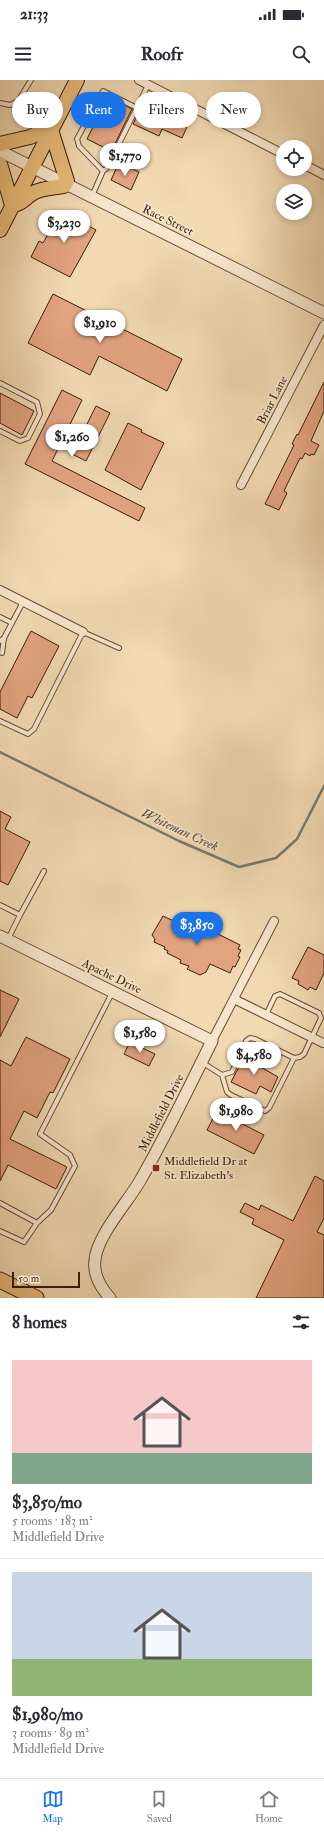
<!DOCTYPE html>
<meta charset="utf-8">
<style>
body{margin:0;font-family:"IM FELL Double Pica",serif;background:#f7f7f7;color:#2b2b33;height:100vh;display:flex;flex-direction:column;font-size:15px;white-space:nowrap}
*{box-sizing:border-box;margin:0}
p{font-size:13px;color:#7c7c81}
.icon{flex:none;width:22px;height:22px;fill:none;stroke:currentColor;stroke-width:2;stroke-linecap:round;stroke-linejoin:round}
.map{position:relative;height:1218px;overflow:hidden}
.details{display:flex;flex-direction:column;background:#fff;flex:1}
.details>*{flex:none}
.guide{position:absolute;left:12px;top:12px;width:300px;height:36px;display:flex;gap:8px}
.controls{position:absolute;left:276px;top:60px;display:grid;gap:8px}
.controls a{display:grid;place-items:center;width:36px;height:36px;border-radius:50%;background:#fff;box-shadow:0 2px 6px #0003;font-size:20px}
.scale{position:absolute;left:12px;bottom:10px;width:68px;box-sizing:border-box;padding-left:4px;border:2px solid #3c1d07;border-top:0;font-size:11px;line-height:14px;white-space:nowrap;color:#3c1d07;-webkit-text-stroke:3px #f7e6cd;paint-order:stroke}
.price{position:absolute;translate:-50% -34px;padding:0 9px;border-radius:14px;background:#fff;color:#222;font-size:13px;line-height:26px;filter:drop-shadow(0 1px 2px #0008)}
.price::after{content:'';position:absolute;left:50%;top:24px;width:12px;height:9px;margin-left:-6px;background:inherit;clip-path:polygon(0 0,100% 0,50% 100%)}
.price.current{background:#1a73e8;color:#fff}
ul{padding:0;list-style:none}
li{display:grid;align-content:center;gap:8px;height:212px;padding:0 12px}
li+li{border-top:1px solid #e1e1e2}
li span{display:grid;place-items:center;height:124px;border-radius:0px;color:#555}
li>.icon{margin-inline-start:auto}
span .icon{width:72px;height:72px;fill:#fffc;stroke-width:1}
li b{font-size:17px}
h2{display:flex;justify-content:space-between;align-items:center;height:48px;padding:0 12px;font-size:17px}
.tag{padding:0 14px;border-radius:18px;background:#fff;box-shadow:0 2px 6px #0003;font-size:14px;line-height:36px}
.tag.current{background:#1a73e8;color:#fff}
.status{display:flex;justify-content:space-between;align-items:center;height:28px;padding:0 20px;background:#fff;direction:ltr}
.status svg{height:11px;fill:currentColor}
header{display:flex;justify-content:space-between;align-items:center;height:52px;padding:0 12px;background:#fff;font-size:18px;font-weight:700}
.dock{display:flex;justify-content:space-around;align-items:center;height:56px;border-top:1px solid #e1e1e2;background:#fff;font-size:11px;color:#7c7c81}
.dock a{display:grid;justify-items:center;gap:2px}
.dock .current{color:#1a73e8}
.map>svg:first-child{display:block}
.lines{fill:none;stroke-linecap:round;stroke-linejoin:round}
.stream{stroke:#767b6f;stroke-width:2.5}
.building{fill:#e2a380;stroke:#3c1d07}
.service-casing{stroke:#6a4c32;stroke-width:6}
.minor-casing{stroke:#6a4c32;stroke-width:10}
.tertiary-casing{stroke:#6a4c32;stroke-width:13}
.trunk-casing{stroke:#3c1d07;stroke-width:16}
.motorway-casing{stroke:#3c1d07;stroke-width:17}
.service{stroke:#f7e6cd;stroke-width:4}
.minor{stroke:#f7e6cd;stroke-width:8}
.tertiary{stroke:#f7e6cd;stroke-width:11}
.trunk{stroke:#e9bc79;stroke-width:14}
.motorway{stroke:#e9bc79;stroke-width:15}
.poi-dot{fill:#8f2418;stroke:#f7e6cd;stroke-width:1.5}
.labels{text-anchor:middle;stroke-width:3.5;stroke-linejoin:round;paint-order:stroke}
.street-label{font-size:12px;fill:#3c1d07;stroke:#f7e6cd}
.poi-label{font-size:12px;fill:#3c1d07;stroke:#f7e6cd;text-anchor:start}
.water-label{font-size:13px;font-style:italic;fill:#594c3b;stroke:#f7e6cd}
</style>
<div class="status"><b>21:33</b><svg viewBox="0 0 49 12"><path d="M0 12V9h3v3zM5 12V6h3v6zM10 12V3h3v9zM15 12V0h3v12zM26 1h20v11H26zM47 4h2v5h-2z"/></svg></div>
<header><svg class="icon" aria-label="menu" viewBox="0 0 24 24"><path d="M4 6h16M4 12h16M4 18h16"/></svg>Roofr<svg class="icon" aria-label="search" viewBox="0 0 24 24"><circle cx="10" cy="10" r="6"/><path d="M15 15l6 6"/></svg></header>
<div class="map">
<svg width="324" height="1218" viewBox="0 0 324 1218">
<rect width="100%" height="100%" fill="#f2d9b2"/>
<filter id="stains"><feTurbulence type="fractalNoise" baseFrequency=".005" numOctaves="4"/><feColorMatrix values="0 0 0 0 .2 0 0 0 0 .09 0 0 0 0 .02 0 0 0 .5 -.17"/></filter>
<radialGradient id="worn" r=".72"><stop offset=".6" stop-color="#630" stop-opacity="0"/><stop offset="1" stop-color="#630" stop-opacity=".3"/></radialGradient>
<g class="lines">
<path class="stream" d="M 0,672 L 179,761 L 239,787 L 276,778 L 297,759 L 324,706"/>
</g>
<path class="building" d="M 108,17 L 132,29 L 106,82 L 100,79 L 105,68 L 87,59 Z
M 147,29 L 187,47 L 182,58 L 162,49 L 159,56 L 133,44 L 139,32 L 144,35 Z
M 123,84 L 139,92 L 131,110 L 111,100 L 117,87 L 121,89 Z
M 61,131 L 96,150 L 70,197 L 31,177 L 39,161 L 43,163 Z
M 53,214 L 182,279 L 167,311 L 99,276 L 90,295 L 28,263 Z
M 324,302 L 324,331 L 311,361 L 319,365 L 314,375 L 311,374 L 310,376 L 305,373 L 302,379 L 300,378 L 284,411 L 287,413 L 279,430 L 265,424 L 294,365 L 292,364 L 297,354 L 298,355 Z
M 62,310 L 82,320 L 52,381 L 145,428 L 139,441 L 25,384 Z
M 0,313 L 34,331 L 22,355 L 0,343 Z
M 96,326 L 110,333 L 86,381 L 72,374 Z
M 128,343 L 142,350 L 141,352 L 164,363 L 141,410 L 105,390 Z
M 31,551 L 59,566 L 32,618 L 28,616 L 17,638 L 0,629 L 0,612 Z
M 0,731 L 11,737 L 5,749 L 30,762 L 8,805 L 0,801 Z
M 163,836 L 182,845 L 194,842 L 240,865 L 238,869 L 241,870 L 238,876 L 240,877 L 235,887 L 233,886 L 230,893 L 210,884 L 206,892 L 200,895 L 187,889 L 189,886 L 180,883 L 181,880 L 167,873 L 168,871 L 164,869 L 165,867 L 154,862 L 155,859 L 152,855 Z
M 308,867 L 324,875 L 324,893 L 316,910 L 310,907 L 308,910 L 298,904 L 299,901 L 292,898 Z
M 0,910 L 19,919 L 0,957 Z
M 26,957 L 70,979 L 53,1013 L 50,1012 L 37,1038 L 24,1031 L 10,1059 L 67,1087 L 56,1109 L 8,1085 L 0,1101 L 0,980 L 11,986 Z
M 130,962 L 155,974 L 149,986 L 124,974 Z
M 247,972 L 255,976 L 252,982 L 278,997 L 271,1012 L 260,1006 L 256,1014 L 231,1002 Z
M 217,1031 L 264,1055 L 254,1074 L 207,1050 Z
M 315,1096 L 324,1101 L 324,1138 L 317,1152 L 324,1155 L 324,1218 L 256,1218 L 284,1160 L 252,1144 L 254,1139 L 240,1132 L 245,1123 L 259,1130 L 261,1125 L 293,1141 Z"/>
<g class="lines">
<defs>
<path id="service" d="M 68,22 L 90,34
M 0,23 L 10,25 L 18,21 L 31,0
M 103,91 L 107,88 L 148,5
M 92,116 L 103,91 L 79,66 L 77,59 L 103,11 L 137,28
M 0,303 L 37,322 L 40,334 L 28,358 L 20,361 L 0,351
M 0,537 L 12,543
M 0,561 L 4,558 L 23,522
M 2,573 L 4,558
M 0,641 L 28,654 L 34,649 L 83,552 L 119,568
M 0,825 L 20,835 L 8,859
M 20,835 L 44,791
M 203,983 L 222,995 L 232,992 L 246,961 L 250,958 L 255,959 L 294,978 L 300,977 L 304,974 L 321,938 L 319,933 L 280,914 L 275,916 L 266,935
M 222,995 L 227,1012 L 231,1015 L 265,1031 L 269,1028 L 294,978
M 0,1123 L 37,1143 L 51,1130 L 75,1086 L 70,1075 L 40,1054 L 112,913
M 0,1151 L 24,1162 L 37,1143"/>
<path id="minor" d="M 139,0 L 283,74
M 305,85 L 324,95
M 241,405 L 324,245
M 0,510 L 83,552
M 234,919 L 323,963
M 212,961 L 274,841"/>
<path id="tertiary" d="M 0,71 L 324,233
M 0,856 L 212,961 C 189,1007 167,1054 141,1099 C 129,1121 97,1155 95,1180 C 93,1194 101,1208 110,1218"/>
<path id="trunk" d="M 0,64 L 30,57 L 48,49 L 51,50 L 67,101 L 64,106 C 54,108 42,108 33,113 C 26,117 21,125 12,125 L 0,84
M 0,150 L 77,0"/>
<path id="motorway" d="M 0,1200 L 36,1218"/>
</defs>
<use href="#service" class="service-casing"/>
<use href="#minor" class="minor-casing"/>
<use href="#tertiary" class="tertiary-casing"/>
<use href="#trunk" class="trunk-casing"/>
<use href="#motorway" class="motorway-casing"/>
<use href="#service" class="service"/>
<use href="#minor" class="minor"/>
<use href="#tertiary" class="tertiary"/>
<use href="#trunk" class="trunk"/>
<use href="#motorway" class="motorway"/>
</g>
<rect class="poi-dot" x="152" y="1084" width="8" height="8" rx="2"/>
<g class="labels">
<g class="street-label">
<text transform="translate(168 140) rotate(26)" y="4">Race Street</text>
<text transform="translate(272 320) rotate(-63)" y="4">Briar Lane</text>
<text transform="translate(112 896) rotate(26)" y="4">Apache Drive</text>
<text transform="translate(161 1033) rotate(-63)" y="4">Middlefield Drive</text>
</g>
<g class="poi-label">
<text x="164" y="1085">Middlefield Dr at<tspan x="164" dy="14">St. Elizabeth's</tspan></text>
</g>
<g class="water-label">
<text transform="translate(180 749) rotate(25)" y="5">Whiteman Creek</text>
</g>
</g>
<rect width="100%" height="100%" filter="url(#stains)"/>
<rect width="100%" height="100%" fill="url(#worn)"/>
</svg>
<div class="controls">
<a><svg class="icon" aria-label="locate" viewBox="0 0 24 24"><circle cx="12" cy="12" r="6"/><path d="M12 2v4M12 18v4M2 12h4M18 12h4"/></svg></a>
<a><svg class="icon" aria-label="layers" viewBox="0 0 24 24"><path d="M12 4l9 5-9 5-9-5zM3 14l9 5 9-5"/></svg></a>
</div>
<div class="scale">50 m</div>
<b class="price" style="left:125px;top:97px">$1,770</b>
<b class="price" style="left:64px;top:164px">$3,230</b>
<b class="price" style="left:100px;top:264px">$1,910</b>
<b class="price" style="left:72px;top:378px">$1,260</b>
<b class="price current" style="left:197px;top:866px">$3,850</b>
<b class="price" style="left:140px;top:974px">$1,580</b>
<b class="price" style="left:254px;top:996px">$4,580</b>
<b class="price" style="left:236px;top:1052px">$1,980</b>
<div class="guide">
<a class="tag">Buy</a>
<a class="tag current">Rent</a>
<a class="tag">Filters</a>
<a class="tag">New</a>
</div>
</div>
<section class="details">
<h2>8 homes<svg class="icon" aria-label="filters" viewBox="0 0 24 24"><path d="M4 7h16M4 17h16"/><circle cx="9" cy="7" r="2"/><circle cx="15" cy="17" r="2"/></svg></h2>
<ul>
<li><span style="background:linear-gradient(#f6c9c9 75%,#7fa58c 0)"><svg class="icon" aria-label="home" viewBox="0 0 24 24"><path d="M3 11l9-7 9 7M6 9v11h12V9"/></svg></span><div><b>$3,850/mo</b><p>5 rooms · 183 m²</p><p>Middlefield Drive</p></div></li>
<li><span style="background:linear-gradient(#c9d6e8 70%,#8fb573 0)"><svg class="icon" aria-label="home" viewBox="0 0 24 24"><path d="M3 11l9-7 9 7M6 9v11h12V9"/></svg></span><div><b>$1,980/mo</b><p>3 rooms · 89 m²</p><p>Middlefield Drive</p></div></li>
</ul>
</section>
<nav class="dock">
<a class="current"><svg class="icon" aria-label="map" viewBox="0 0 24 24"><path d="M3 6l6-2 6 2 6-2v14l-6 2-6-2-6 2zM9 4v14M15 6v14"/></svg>Map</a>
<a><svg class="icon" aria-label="saved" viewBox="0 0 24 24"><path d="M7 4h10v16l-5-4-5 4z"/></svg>Saved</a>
<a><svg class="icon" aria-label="home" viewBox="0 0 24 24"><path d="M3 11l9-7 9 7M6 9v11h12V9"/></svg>Home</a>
</nav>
